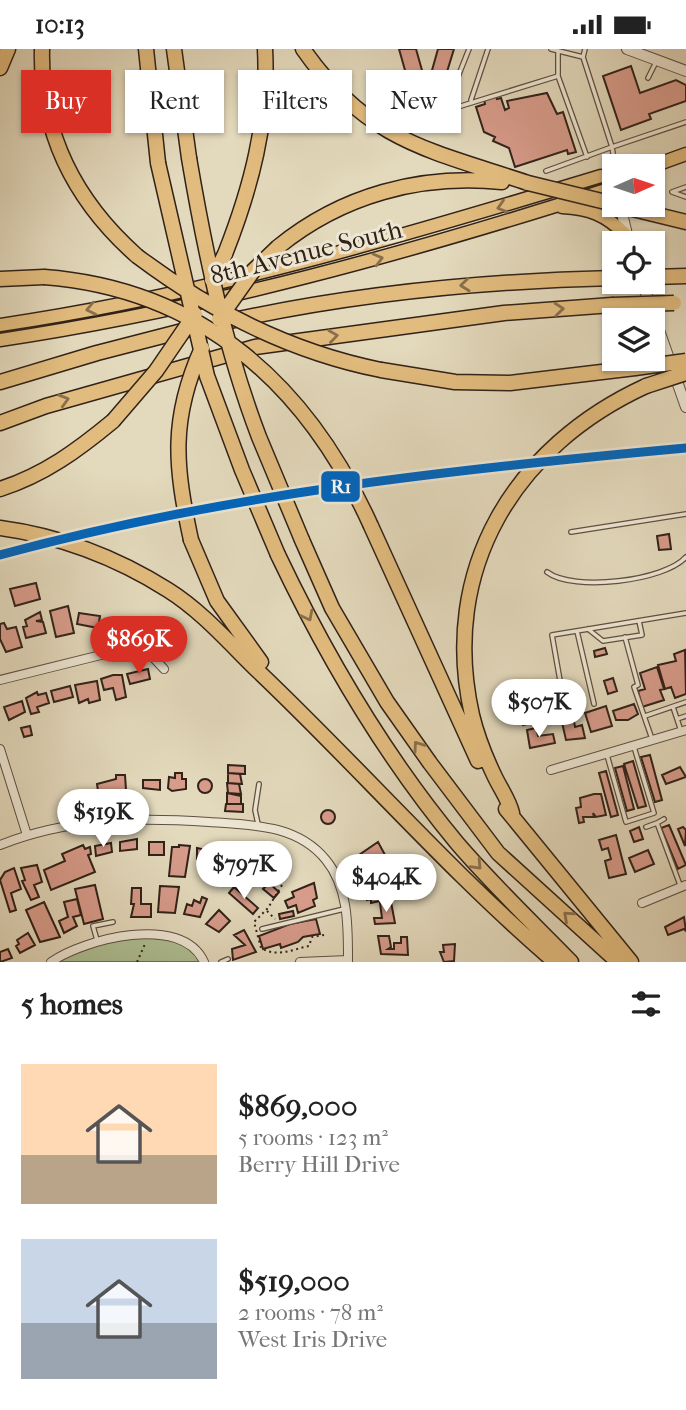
<!DOCTYPE html>
<meta charset="utf-8">
<style>
body{margin:0;font-family:"IM FELL French Canon",serif;background:#f2f2f2;color:#222;height:100vh;display:flex;flex-direction:column;font-size:26px;white-space:nowrap}
*{box-sizing:border-box;margin:0}
p{font-size:23px;color:#767676}
.icon{flex:none;width:38px;height:38px;fill:none;stroke:currentColor;stroke-width:2;stroke-linecap:round;stroke-linejoin:round}
.map{position:relative;height:913px;overflow:hidden}
.sheet{display:flex;flex-direction:column;background:#fff;flex:1}
.sheet>*{flex:none}
.top-card{position:absolute;left:21px;top:21px;width:644px;height:63px;display:flex;gap:14px}
.needle{width:46px;rotate:87deg}
.controls{position:absolute;left:602px;top:105px;display:grid;gap:14px}
.controls a{display:grid;place-items:center;width:63px;height:63px;border-radius:0px;background:#fff;box-shadow:0 2px 5px #0004;font-size:35px}
.price{position:absolute;translate:-50% -60px;padding:0 16px;border-radius:24px;background:#fff;color:#222;font-size:23px;line-height:46px;filter:drop-shadow(0 2px 4px #0008)}
.price::after{content:'';position:absolute;left:50%;top:42px;width:21px;height:16px;margin-left:-10px;background:inherit;clip-path:polygon(0 0,100% 0,50% 100%)}
.price.active{background:#d93025;color:#fff}
ul{padding:0;list-style:none}
li{display:flex;align-items:center;gap:21px;height:175px;padding:0 21px}
li span{display:grid;place-items:center;flex:none;width:196px;height:140px;border-radius:0px;color:#555}
li>.icon{margin-inline-start:auto}
span .icon{width:84px;height:84px;fill:#fffc;stroke-width:1}
li b{font-size:30px}
h2{display:flex;justify-content:space-between;align-items:center;height:84px;padding:0 21px;font-size:30px}
.chip{padding:0 24px;border-radius:0px;background:#fff;box-shadow:0 2px 5px #0004;font-size:24px;line-height:63px}
.chip.active{background:#d93025;color:#fff}
.status{display:flex;justify-content:space-between;align-items:center;height:49px;padding:0 35px;background:#fff;direction:ltr}
.status svg{height:19px;fill:currentColor}
.map>svg:first-child{display:block}
.green{fill:#aec094;stroke:#707156;stroke-width:2}
.building{fill:#d89c8b;stroke:#312219;stroke-width:2}
.lines{fill:none;stroke-linecap:round;stroke-linejoin:round}
.service-casing{stroke:#5e5042;stroke-width:6}
.minor-casing{stroke:#5e5042;stroke-width:10}
.tertiary-casing{stroke:#5e5042;stroke-width:12}
.primary-casing{stroke:#312219;stroke-width:15}
.motorway-casing{stroke:#312219;stroke-width:17}
.path{stroke:#312219;stroke-width:2;stroke-dasharray:2 3.5;stroke-linecap:butt}
.service{stroke:#ede6d3;stroke-width:3.5}
.minor{stroke:#ede6d3;stroke-width:8}
.tertiary{stroke:#ede6d3;stroke-width:10}
.primary{stroke:#e2bc7e;stroke-width:12}
.motorway{stroke:#e2bc7e;stroke-width:14}
.motorway-bridge-casing{stroke:#312219;stroke-width:17;stroke-linecap:butt}
.motorway-bridge{stroke:#e2bc7e;stroke-width:14}
.rail-1-casing{stroke:#ede6d3;stroke-width:14}
.rail-1{stroke:#0065bd;stroke-width:9}
.oneway{stroke:#8a6f4c}
.labels{text-anchor:middle;stroke-width:6;stroke-linejoin:round;paint-order:stroke}
.street-label{font-size:26px;fill:#312219;stroke:#ede6d3}
.line-badge{stroke:#ede6d3;stroke-width:2.5}
.badge-label{font-size:19px;text-anchor:middle;font-weight:bold;fill:#fff}
</style>
<div class="status"><b>10:13</b><svg viewBox="0 0 49 12"><path d="M0 12V9h3v3zM5 12V6h3v6zM10 12V3h3v9zM15 12V0h3v12zM26 1h20v11H26zM47 4h2v5h-2z"/></svg></div>
<div class="map">
<svg width="686" height="913" viewBox="0 0 686 913">
<rect width="100%" height="100%" fill="#e3d9bc"/>
<filter id="stains"><feTurbulence type="fractalNoise" baseFrequency=".00286" numOctaves="4"/><feColorMatrix values="0 0 0 0 .2 0 0 0 0 .09 0 0 0 0 .02 0 0 0 .5 -.17"/></filter>
<radialGradient id="worn" r=".72"><stop offset=".6" stop-color="#630" stop-opacity="0"/><stop offset="1" stop-color="#630" stop-opacity=".3"/></radialGradient>
<path class="green" d="M 123,887 L 182,891 L 204,913 L 51,913 Z"/>
<path class="building" d="M 399,0 L 416,0 L 427,39 L 438,0 L 454,0 L 438,52 L 412,46 Z
M 631,17 L 640,44 L 676,31 L 686,36 L 686,52 L 649,65 L 651,70 L 621,81 L 603,27 Z
M 547,44 L 557,65 L 563,63 L 576,103 L 568,105 L 567,101 L 515,118 L 509,99 L 493,92 L 495,88 L 484,83 L 476,58 L 485,55 L 484,50 L 496,46 L 497,50 L 501,49 L 505,61 L 509,59 L 507,52 Z
M 669,485 L 671,500 L 659,501 L 657,487 Z
M 36,534 L 40,550 L 15,557 L 10,540 Z
M 68,557 L 74,584 L 56,588 L 50,562 Z
M 40,563 L 42,571 L 36,572 L 43,573 L 46,584 L 26,589 L 23,578 L 27,577 L 25,571 Z
M 79,564 L 100,567 L 98,579 L 77,575 Z
M 105,573 L 115,579 L 112,584 L 102,578 Z
M 4,574 L 7,580 L 16,578 L 22,598 L 6,603 L 0,590 L 0,575 Z
M 605,599 L 607,605 L 595,608 L 594,602 Z
M 685,601 L 686,645 L 675,649 L 671,638 L 665,640 L 658,616 L 676,612 L 674,605 Z
M 657,618 L 664,640 L 660,641 L 664,651 L 642,658 L 638,642 L 645,640 L 640,624 Z
M 148,620 L 150,630 L 130,635 L 127,625 Z
M 113,626 L 122,626 L 126,648 L 116,651 L 113,639 L 104,641 L 101,630 Z
M 613,629 L 617,642 L 608,645 L 604,632 Z
M 97,632 L 100,651 L 89,654 L 88,650 L 79,654 L 75,636 Z
M 70,637 L 73,648 L 54,653 L 51,642 Z
M 37,643 L 38,646 L 46,644 L 49,654 L 37,658 L 39,663 L 31,665 L 26,649 Z
M 545,643 L 546,651 L 518,658 L 516,650 Z
M 22,652 L 25,663 L 9,671 L 4,658 Z
M 547,652 L 549,661 L 521,667 L 519,659 Z
M 634,655 L 638,665 L 628,671 L 616,671 L 613,662 Z
M 606,657 L 612,677 L 591,683 L 585,664 Z
M 548,662 L 549,670 L 523,676 L 521,668 Z
M 573,666 L 575,678 L 582,676 L 585,689 L 566,691 L 561,669 Z
M 30,677 L 32,686 L 24,688 L 21,679 Z
M 536,679 L 538,687 L 553,685 L 555,694 L 530,699 L 527,681 Z
M 650,706 L 662,751 L 655,753 L 641,708 Z
M 633,712 L 646,757 L 638,759 L 624,715 Z
M 228,716 L 245,717 L 245,725 L 228,724 Z
M 623,717 L 634,760 L 627,762 L 615,719 Z
M 680,718 L 686,728 L 666,735 L 662,726 Z
M 606,722 L 618,766 L 611,768 L 599,724 Z
M 175,724 L 182,724 L 182,730 L 186,730 L 186,740 L 172,742 L 168,739 L 169,728 L 175,729 Z
M 228,724 L 240,725 L 242,735 L 228,734 Z
M 116,726 L 125,726 L 126,741 L 98,742 L 97,735 L 116,730 Z
M198 737a7 7 0 1 1 14 0a7 7 0 1 1-14 0Z
M 143,731 L 160,731 L 160,741 L 143,739 Z
M 227,734 L 239,735 L 241,745 L 228,744 Z
M 227,744 L 241,747 L 241,755 L 227,755 Z
M 594,745 L 601,745 L 606,766 L 596,768 L 593,764 L 594,768 L 583,768 L 584,773 L 579,774 L 576,759 L 581,758 L 580,749 Z
M 226,755 L 243,755 L 243,763 L 225,762 Z
M321 768a7 7 0 1 1 14 0a7 7 0 1 1-14 0Z
M 669,776 L 686,816 L 678,820 L 661,779 Z
M 639,778 L 643,790 L 634,793 L 630,782 Z
M 683,778 L 686,781 L 685,797 L 678,780 Z
M 616,786 L 626,825 L 609,829 L 605,812 L 611,810 L 608,799 L 602,801 L 599,791 Z
M 137,790 L 137,800 L 120,802 L 120,793 Z
M 149,793 L 164,793 L 164,806 L 149,806 Z
M 378,793 L 391,817 L 379,823 L 373,820 L 366,823 L 356,808 Z
M 111,794 L 112,803 L 96,807 L 95,797 Z
M 83,796 L 85,800 L 90,798 L 91,805 L 88,806 L 95,823 L 51,841 L 44,821 L 65,812 L 62,805 Z
M 179,796 L 190,797 L 185,828 L 169,827 L 172,798 L 179,798 Z
M 197,799 L 215,803 L 214,810 L 197,810 Z
M 648,801 L 654,815 L 635,823 L 629,809 Z
M 232,803 L 244,803 L 244,813 L 240,821 L 222,821 L 222,806 L 232,806 Z
M 253,807 L 263,810 L 264,807 L 272,811 L 271,817 L 267,816 L 264,827 L 249,824 Z
M 212,815 L 218,815 L 217,827 L 211,826 Z
M 37,816 L 42,833 L 34,836 L 39,848 L 31,851 L 22,832 L 25,831 L 21,819 Z
M 14,819 L 21,840 L 11,844 L 16,861 L 10,863 L 0,831 L 5,823 Z
M 388,829 L 393,849 L 371,854 L 371,850 L 367,851 L 367,835 Z
M 269,834 L 279,843 L 274,849 L 263,840 Z
M 314,834 L 317,849 L 313,851 L 315,857 L 298,864 L 296,856 L 288,859 L 285,852 L 294,848 L 292,843 Z
M 95,836 L 103,870 L 84,875 L 75,840 Z
M 160,837 L 179,838 L 175,864 L 158,863 Z
M 234,838 L 258,859 L 253,865 L 229,844 Z
M 132,839 L 141,839 L 141,855 L 151,855 L 151,868 L 131,868 L 134,855 L 131,855 Z
M 202,848 L 207,850 L 200,868 L 184,865 L 187,855 L 192,857 L 194,851 L 200,854 Z
M 77,850 L 81,866 L 73,868 L 77,877 L 64,884 L 59,872 L 68,868 L 64,853 Z
M 44,853 L 60,888 L 40,893 L 26,861 Z
M 391,853 L 395,874 L 375,875 L 374,869 L 382,869 L 380,854 Z
M 219,861 L 230,872 L 219,883 L 206,875 Z
M 293,862 L 294,867 L 280,870 L 279,865 Z
M 684,868 L 686,882 L 684,880 L 668,886 L 665,878 Z
M 316,870 L 320,885 L 303,888 L 298,893 L 281,899 L 280,895 L 263,900 L 259,887 L 290,875 Z
M 244,881 L 256,903 L 233,911 L 232,900 L 245,896 L 234,886 Z
M 28,884 L 35,896 L 20,904 L 16,897 L 19,895 L 17,891 Z
M 378,887 L 389,887 L 391,898 L 388,900 L 394,900 L 394,894 L 401,894 L 401,888 L 407,888 L 408,906 L 381,905 Z
M 455,895 L 454,912 L 444,913 L 440,903 L 444,903 L 443,896 Z
M 8,900 L 12,909 L 0,913 L 0,903 Z"/>
<g class="lines">
<defs>
<path id="service" d="M 469,0 L 446,58 L 461,57 L 558,27 L 587,108
M 551,0 L 583,8
M 558,27 L 558,2
M 648,29 L 656,13
M 471,51 L 488,0
M 615,117 L 612,98 L 686,73
M 546,122 L 612,98 L 583,8 L 585,0
M 686,138 L 672,143 L 686,148
M 571,483 L 686,465
M 547,523 C 573,543 665,532 686,508
M 588,580 L 603,592 L 642,586 L 639,572
M 577,582 L 594,655
M 625,588 L 638,636 L 634,638 L 652,690
M 673,658 L 681,682
M 565,660 L 552,586 L 686,564
M 645,667 L 686,653
M 677,670 L 686,667
M 607,706 L 626,773 L 654,764 L 634,698
M 664,770 L 657,774 L 680,836
M 258,775 L 255,761 L 259,735
M 646,778 L 657,774
M 262,880 L 344,860
M 97,891 L 93,877 L 113,873
M 221,913 L 228,910"/>
<path id="minor" d="M 0,631 L 129,599 L 148,603 L 164,620
M 0,700 L 27,786
M 551,721 L 686,681
M 0,796 C 68,769 137,768 209,773 C 251,776 297,775 326,811 C 349,839 348,879 348,913
M 642,854 L 686,836
M 51,913 C 84,890 182,864 204,913
M 300,913 L 348,911"/>
<path id="tertiary" d="M 627,0 L 686,22
M 620,156 L 629,194
M 642,233 L 686,358"/>
<path id="primary" d="M 653,117 L 686,105
M 562,158 C 589,159 606,166 625,185
M 0,276 C 206,246 403,187 601,127 L 614,130
M 0,291 C 207,260 408,204 606,141 L 614,133"/>
<path id="motorway" d="M 42,0 C 40,83 75,152 137,207
M 146,0 L 158,114
M 174,0 L 189,109
M 303,0 C 367,92 429,101 528,134
M 0,19 L 8,0
M 645,163 L 686,173
M 278,198 C 342,146 420,125 502,133
M 225,205 C 251,139 269,72 265,0
M 653,228 L 686,227
M 0,230 L 44,228
M 230,272 C 357,244 485,232 614,229
M 381,321 L 455,333 L 510,334 L 635,319
M 0,333 L 97,304 L 190,280
M 0,374 L 46,357 L 255,298 L 504,264 L 612,256
M 0,440 C 44,426 78,401 113,372
M 371,477 L 478,712
M 0,479 C 60,487 117,509 168,541 C 203,563 230,595 259,623 C 359,718 450,823 555,913
M 191,491 L 217,552 L 261,613
M 302,491 L 332,559 L 387,653 L 430,714 L 498,804 L 618,913
M 278,506 C 327,609 384,706 457,794 C 493,836 533,874 571,913
M 506,760 L 631,913
M 512,764 C 509,751 500,739 494,726 C 485,707 477,687 472,666 C 439,520 515,397 646,337"/>
</defs>
<use href="#service" class="service-casing"/>
<use href="#minor" class="minor-casing"/>
<use href="#tertiary" class="tertiary-casing"/>
<use href="#primary" class="primary-casing"/>
<use href="#motorway" class="motorway-casing"/>
<path class="path" d="M 282,836 L 268,859 L 254,873 L 261,899 C 278,909 293,900 309,897 L 312,888 L 324,886
M 267,862 L 275,870
M 137,913 L 145,895"/>
<use href="#service" class="service"/>
<use href="#minor" class="minor"/>
<use href="#tertiary" class="tertiary"/>
<use href="#primary" class="primary"/>
<use href="#motorway" class="motorway"/>
<defs>
<path id="motorway-bridge" d="M 189,109 C 205,203 225,299 259,388 C 273,422 288,457 302,491
M 158,114 L 207,327 L 242,421 L 278,506
M 528,134 L 614,155
M 616,156 L 645,163
M 137,207 C 210,262 291,303 381,321
M 44,228 C 202,240 308,337 371,477
M 212,231 L 225,205
M 612,256 L 674,254
M 219,270 L 253,222 L 278,198
M 635,319 L 686,312
M 646,337 L 686,324
M 113,372 L 156,322 L 195,265
M 191,491 C 175,417 170,370 202,299"/>
</defs>
<use href="#motorway-bridge" class="motorway-bridge-casing"/>
<use href="#motorway-bridge" class="motorway-bridge"/>
<defs>
<path id="rail-1" d="M 0,506 C 224,445 456,420 686,399"/>
</defs>
<use href="#rail-1" class="rail-1-casing"/>
<use href="#rail-1" class="rail-1"/>
</g>
<defs><path id="oneway-chevron" d="M-2-3.5L2.5 0L-2 3.5" fill="none" stroke-width="1.6" stroke-linecap="round" stroke-linejoin="round" transform="scale(1.75)"/></defs>
<g class="oneway">
<use href="#oneway-chevron" transform="translate(502 158) rotate(163)"/>
<use href="#oneway-chevron" transform="translate(378 210) rotate(-15)"/>
<use href="#oneway-chevron" transform="translate(465 236) rotate(174)"/>
<use href="#oneway-chevron" transform="translate(91 260) rotate(168)"/>
<use href="#oneway-chevron" transform="translate(559 260) rotate(-5)"/>
<use href="#oneway-chevron" transform="translate(333 287) rotate(-8)"/>
<use href="#oneway-chevron" transform="translate(64 351) rotate(-16)"/>
<use href="#oneway-chevron" transform="translate(308 567) rotate(63)"/>
<use href="#oneway-chevron" transform="translate(418 697) rotate(-125)"/>
<use href="#oneway-chevron" transform="translate(477 816) rotate(47)"/>
<use href="#oneway-chevron" transform="translate(568 867) rotate(-138)"/>
</g>
<g class="labels">
<g class="street-label">
<text transform="translate(306 203) rotate(-14)" y="9">8th Avenue South</text>
</g>
</g>
<rect class="line-badge" x="320" y="421" width="41" height="33" rx="7" fill="#0065bd"/>
<g class="badge-label">
<text x="341" y="444">R1</text>
</g>
<rect width="100%" height="100%" filter="url(#stains)"/>
<rect width="100%" height="100%" fill="url(#worn)"/>
</svg>
<div class="controls">
<a><svg class="needle" viewBox="-14 -14 28 28"><path d="M0-13l5 13h-10z" fill="#e53935"/><path d="M0 13l5-13h-10z" fill="#767676"/></svg></a>
<a><svg class="icon" aria-label="locate" viewBox="0 0 24 24"><circle cx="12" cy="12" r="6"/><path d="M12 2v4M12 18v4M2 12h4M18 12h4"/></svg></a>
<a><svg class="icon" aria-label="layers" viewBox="0 0 24 24"><path d="M12 4l9 5-9 5-9-5zM3 14l9 5 9-5"/></svg></a>
</div>
<b class="price active" style="left:139px;top:627px">$869K</b>
<b class="price" style="left:539px;top:690px">$507K</b>
<b class="price" style="left:103px;top:800px">$519K</b>
<b class="price" style="left:244px;top:852px">$797K</b>
<b class="price" style="left:386px;top:865px">$404K</b>
<div class="top-card">
<a class="chip active">Buy</a>
<a class="chip">Rent</a>
<a class="chip">Filters</a>
<a class="chip">New</a>
</div>
</div>
<section class="sheet">
<h2>5 homes<svg class="icon" aria-label="filters" viewBox="0 0 24 24"><path d="M4 7h16M4 17h16"/><circle cx="9" cy="7" r="2"/><circle cx="15" cy="17" r="2"/></svg></h2>
<ul>
<li><span style="background:linear-gradient(#ffd9b3 65%,#b9a48a 0)"><svg class="icon" aria-label="home" viewBox="0 0 24 24"><path d="M3 11l9-7 9 7M6 9v11h12V9"/></svg></span><div><b>$869,000</b><p>5 rooms · 123 m²</p><p>Berry Hill Drive</p></div></li>
<li><span style="background:linear-gradient(#c9d6e8 60%,#9aa5b1 0)"><svg class="icon" aria-label="home" viewBox="0 0 24 24"><path d="M3 11l9-7 9 7M6 9v11h12V9"/></svg></span><div><b>$519,000</b><p>2 rooms · 78 m²</p><p>West Iris Drive</p></div></li>
</ul>
</section>
